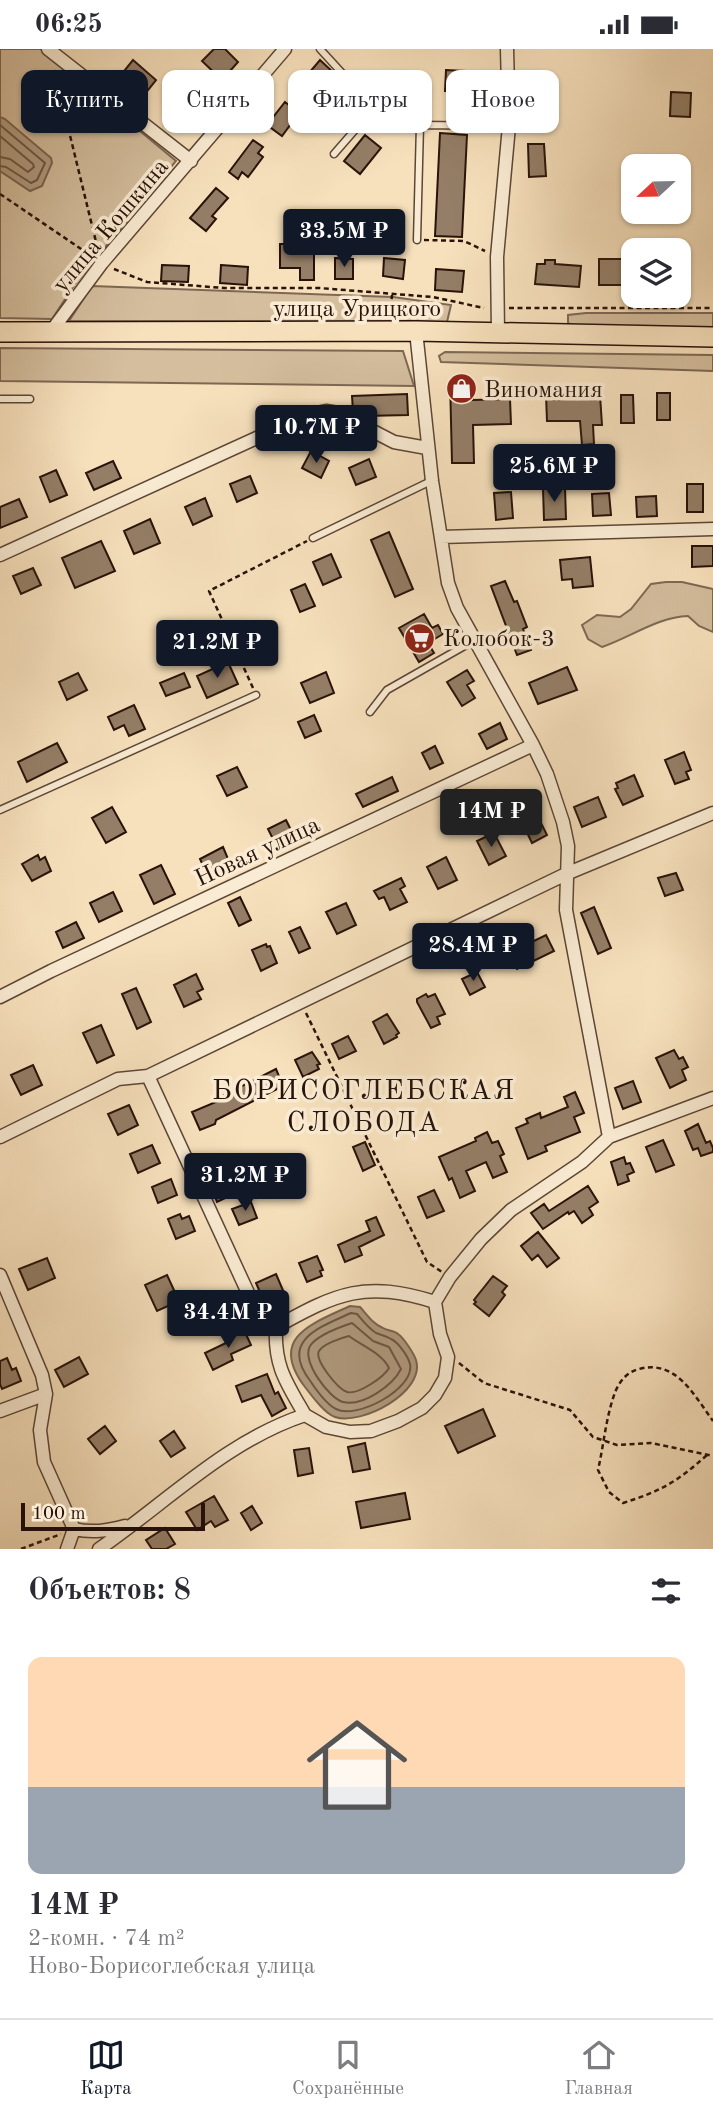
<!DOCTYPE html>
<html lang="ru">
<meta charset="utf-8">
<style>
body{margin:0;font-family:"Old Standard TT",serif;background:#f7f7f7;color:#2b2b33;height:100vh;display:flex;flex-direction:column;font-size:26px;white-space:nowrap}
*{box-sizing:border-box;margin:0}
p{font-size:23px;color:#7c7c81}
.icon{flex:none;width:38px;height:38px;fill:none;stroke:currentColor;stroke-width:2;stroke-linecap:round;stroke-linejoin:round}
.map{position:relative;height:1500px;overflow:hidden}
.side{display:flex;flex-direction:column;background:#fff;flex:1}
.side>*{flex:none}
.guide{position:absolute;left:21px;top:21px;width:672px;height:63px;display:flex;gap:14px}
.needle{width:46px;rotate:248deg}
.fabs{position:absolute;left:621px;top:105px;display:grid;gap:14px}
.fabs a{display:grid;place-items:center;width:70px;height:70px;border-radius:14px;background:#fff;box-shadow:0 2px 5px #0004;font-size:35px}
.scale{position:absolute;left:21px;bottom:18px;width:184px;box-sizing:border-box;padding-left:7px;border:4px solid #281209;border-top:0;font-size:19px;line-height:24px;white-space:nowrap;color:#281209;-webkit-text-stroke:5px #faecd4;paint-order:stroke}
.price{position:absolute;translate:-50% -60px;padding:0 16px;border-radius:7px;background:#111827;color:#fff;font-size:23px;line-height:46px;filter:drop-shadow(0 2px 4px #0008)}
.price::after{content:'';position:absolute;left:50%;top:42px;width:21px;height:16px;margin-left:-10px;background:inherit;clip-path:polygon(0 0,100% 0,50% 100%)}
.price.current{background:#222;color:#fff}
ul{padding:0;list-style:none}
li{display:grid;align-content:center;gap:14px;height:371px;padding:0 28px}
li+li{border-top:2px solid #e1e1e2}
li span{display:grid;place-items:center;height:217px;border-radius:14px;color:#555}
li>.icon{margin-inline-start:auto}
span .icon{width:126px;height:126px;fill:#fffc;stroke-width:1}
li b{font-size:30px}
h2{display:flex;justify-content:space-between;align-items:center;height:84px;padding:0 28px;font-size:30px}
.tag{padding:0 24px;border-radius:14px;background:#fff;box-shadow:0 2px 5px #0004;font-size:24px;line-height:63px}
.tag.current{background:#111827;color:#fff}
.status{display:flex;justify-content:space-between;align-items:center;height:49px;padding:0 35px;background:#fff;direction:ltr}
.status svg{height:19px;fill:currentColor}
.menu{display:flex;justify-content:space-around;align-items:center;height:98px;border-top:2px solid #e1e1e2;background:#fff;font-size:19px;color:#7c7c81}
.menu a{display:grid;justify-items:center;gap:4px}
.menu .current{color:#111827}
.map>svg:first-child{display:block}
.green{fill:#d4be9e;stroke:#7e6854;stroke-width:2}
.water{fill:#b19b80;stroke:#7a6450;stroke-width:2}
.lines{fill:none;stroke-linecap:round;stroke-linejoin:round}
.shore{stroke:#6c5644;stroke-width:2}
.building{fill:#947e67;stroke:#281209;stroke-width:2}
.service-casing{stroke:#5c4636;stroke-width:9}
.minor-casing{stroke:#5c4636;stroke-width:15}
.primary-casing{stroke:#281209;stroke-width:22}
.path{stroke:#281209;stroke-width:2.5;stroke-dasharray:5 3.5;stroke-linecap:butt}
.service{stroke:#faecd4;stroke-width:6}
.minor{stroke:#faecd4;stroke-width:12}
.primary{stroke:#f7e1bd;stroke-width:19}
.labels{text-anchor:middle;stroke-width:7;stroke-linejoin:round;paint-order:stroke}
.street-label{font-size:24px;fill:#281209;stroke:#faecd4}
.poi-label{font-size:24px;fill:#281209;stroke:#faecd4;text-anchor:start}
.quarter-label{font-size:28px;letter-spacing:2px;fill:#281209;stroke:#faecd4}
</style>
<div class="status"><b>06:25</b><svg viewBox="0 0 49 12"><path d="M0 12V9h3v3zM5 12V6h3v6zM10 12V3h3v9zM15 12V0h3v12zM26 1h20v11H26zM47 4h2v5h-2z"/></svg></div>
<div class="map">
<svg width="713" height="1500" viewBox="0 0 713 1500">
<rect width="100%" height="100%" fill="#f7e1bd"/>
<filter id="stains"><feTurbulence type="fractalNoise" baseFrequency=".00286" numOctaves="4"/><feColorMatrix values="0 0 0 0 .2 0 0 0 0 .09 0 0 0 0 .02 0 0 0 .5 -.17"/></filter>
<radialGradient id="worn" r=".72"><stop offset=".6" stop-color="#630" stop-opacity="0"/><stop offset="1" stop-color="#630" stop-opacity=".3"/></radialGradient>
<path class="green" d="M 0,0 L 41,0 L 176,112 L 75,235 L 52,270 L 0,269 Z
M 92,237 L 393,248 L 451,256 L 447,273 L 69,272 Z
M 586,264 L 713,264 L 713,280 L 580,280 L 568,274 L 568,266 Z
M 0,299 L 403,302 L 414,337 L 0,332 Z
M 445,303 L 713,306 L 713,322 L 441,313 L 439,307 Z
M 666,533 L 682,533 L 713,540 L 713,583 L 699,577 L 688,567 C 658,568 631,588 602,598 L 588,590 L 582,576 L 597,566 L 620,568 L 631,560 L 651,535 Z"/>
<path class="water" d="M 0,68 L 5,70 L 51,109 L 52,114 L 42,137 L 30,142 L 0,122 Z
M 350,1257 L 360,1258 C 367,1266 373,1275 383,1279 C 388,1282 395,1282 398,1285 C 404,1289 414,1305 416,1311 C 426,1343 361,1377 335,1368 C 324,1364 312,1347 305,1338 C 268,1289 311,1275 350,1257 Z"/>
<g class="lines">
<path class="shore" d="M 0,76 L 45,114 L 37,131 L 31,134 L 6,118 L 0,117
M 0,87 L 33,115 L 34,118 L 28,123 L 10,110 L 0,108
M 351,1264 L 357,1265 C 363,1272 368,1279 376,1284 C 381,1286 386,1287 391,1290 C 398,1293 408,1307 410,1315 C 415,1340 356,1371 336,1360 C 326,1355 317,1342 311,1333 C 279,1292 318,1279 351,1264 Z
M 352,1274 L 373,1292 L 389,1298 L 401,1320 C 393,1336 363,1358 343,1353 C 329,1349 301,1312 310,1297 C 317,1286 340,1278 352,1274 Z
M 349,1287 C 362,1297 382,1304 389,1319 C 384,1328 358,1346 347,1343 C 338,1340 314,1311 319,1302 C 323,1295 341,1289 349,1287 Z"/>
</g>
<path class="building" d="M 214,0 L 225,0 L 238,13 L 222,31 L 202,12 Z
M 133,11 L 156,31 L 144,46 L 120,27 Z
M 320,11 L 335,25 L 319,44 L 303,31 Z
M 446,21 L 465,22 L 464,43 L 445,42 Z
M 550,32 L 552,67 L 527,69 L 525,33 Z
M 186,39 L 202,53 L 179,79 L 164,65 Z
M 671,43 L 691,44 L 690,68 L 670,67 Z
M 285,53 L 299,64 L 282,87 L 267,76 Z
M 440,84 L 467,86 L 462,188 L 435,187 Z
M 365,86 L 381,99 L 360,125 L 344,112 Z
M 253,91 L 263,98 L 258,104 L 263,108 L 248,128 L 242,123 L 238,130 L 229,123 Z
M 528,95 L 544,95 L 546,127 L 529,128 Z
M 216,139 L 228,149 L 212,167 L 216,170 L 206,182 L 190,169 Z
M 280,195 L 301,195 L 301,200 L 314,200 L 314,231 L 300,231 L 300,219 L 280,219 Z
M 335,209 L 353,210 L 353,230 L 335,230 Z
M 384,209 L 405,211 L 403,230 L 383,227 Z
M 599,210 L 623,210 L 623,236 L 599,236 Z
M 545,211 L 555,211 L 555,215 L 581,217 L 579,238 L 535,235 L 537,215 L 545,215 Z
M 162,216 L 189,217 L 188,233 L 161,232 Z
M 221,216 L 248,218 L 247,236 L 220,234 Z
M 436,220 L 464,222 L 462,243 L 435,241 Z
M 472,330 L 473,351 L 510,350 L 511,375 L 473,376 L 474,414 L 452,414 L 450,331 Z
M 657,344 L 670,344 L 670,371 L 657,371 Z
M 407,345 L 408,366 L 364,367 L 353,362 L 352,347 Z
M 546,346 L 564,346 L 564,348 L 600,346 L 602,376 L 593,376 L 594,395 L 582,396 L 580,372 L 547,372 Z
M 621,346 L 633,346 L 634,374 L 621,374 Z
M 311,402 L 329,412 L 321,429 L 302,419 Z
M 369,410 L 376,428 L 356,436 L 349,419 Z
M 113,412 L 121,429 L 94,441 L 86,424 Z
M 56,421 L 67,446 L 50,453 L 40,428 Z
M 250,427 L 257,444 L 237,453 L 230,435 Z
M 687,435 L 703,435 L 703,463 L 687,463 Z
M 543,439 L 565,439 L 566,470 L 544,471 Z
M 511,443 L 513,469 L 496,471 L 494,444 Z
M 609,444 L 611,466 L 593,467 L 592,445 Z
M 656,447 L 657,467 L 637,468 L 636,448 Z
M 205,449 L 212,467 L 193,476 L 185,458 Z
M 19,450 L 27,468 L 0,479 L 0,458 Z
M 150,470 L 160,494 L 134,505 L 124,482 Z
M 389,483 L 413,540 L 395,548 L 371,491 Z
M 101,492 L 115,522 L 75,539 L 62,509 Z
M 692,497 L 713,497 L 713,517 L 692,518 Z
M 331,505 L 341,528 L 323,536 L 313,513 Z
M 590,508 L 593,537 L 573,539 L 572,530 L 562,531 L 560,511 Z
M 33,519 L 41,536 L 21,545 L 13,527 Z
M 505,532 L 514,553 L 517,552 L 527,578 L 523,580 L 531,601 L 517,606 L 491,537 Z
M 305,535 L 315,557 L 300,563 L 291,541 Z
M 424,565 L 432,579 L 438,576 L 443,585 L 428,594 L 434,604 L 419,613 L 399,579 Z
M 228,613 L 238,635 L 207,649 L 197,627 Z
M 567,618 L 577,641 L 538,655 L 529,634 Z
M 467,621 L 474,632 L 467,636 L 475,649 L 462,657 L 447,633 Z
M 326,623 L 334,644 L 310,654 L 301,634 Z
M 78,624 L 87,641 L 67,651 L 59,633 Z
M 184,624 L 190,638 L 166,647 L 160,634 Z
M 134,656 L 145,680 L 129,687 L 124,676 L 114,681 L 108,668 Z
M 314,666 L 321,682 L 305,689 L 298,673 Z
M 500,674 L 507,690 L 487,700 L 479,685 Z
M 57,694 L 67,713 L 27,733 L 18,713 Z
M 435,697 L 443,714 L 430,720 L 422,704 Z
M 684,703 L 691,721 L 686,723 L 689,730 L 675,735 L 665,711 Z
M 237,718 L 247,738 L 227,747 L 217,727 Z
M 634,726 L 643,747 L 623,756 L 615,740 L 618,739 L 616,734 Z
M 392,728 L 398,742 L 363,758 L 356,745 Z
M 598,748 L 606,768 L 582,778 L 574,758 Z
M 112,758 L 126,783 L 106,794 L 92,769 Z
M 538,768 L 547,786 L 532,794 L 523,775 Z
M 286,771 L 295,789 L 277,798 L 268,780 Z
M 494,784 L 506,807 L 489,816 L 477,792 Z
M 223,798 L 231,817 L 208,828 L 200,810 Z
M 38,806 L 40,811 L 45,808 L 51,822 L 32,832 L 22,815 Z
M 446,808 L 457,831 L 438,840 L 427,818 Z
M 161,816 L 175,845 L 154,855 L 140,826 Z
M 676,824 L 683,841 L 665,847 L 658,829 Z
M 401,829 L 405,837 L 400,840 L 407,853 L 390,861 L 384,848 L 379,850 L 374,842 Z
M 113,843 L 122,862 L 99,873 L 90,854 Z
M 240,848 L 251,871 L 239,877 L 228,854 Z
M 346,854 L 356,876 L 337,885 L 326,863 Z
M 594,858 L 611,899 L 598,905 L 581,864 Z
M 76,873 L 84,889 L 63,899 L 56,883 Z
M 300,878 L 310,899 L 299,904 L 289,883 Z
M 546,886 L 554,902 L 517,920 L 509,904 Z
M 266,895 L 267,898 L 270,897 L 277,914 L 261,922 L 252,901 Z
M 477,923 L 485,938 L 470,946 L 462,930 Z
M 196,925 L 203,940 L 197,943 L 201,950 L 184,958 L 174,936 Z
M 136,939 L 151,973 L 137,980 L 122,945 Z
M 426,945 L 428,948 L 435,945 L 445,965 L 437,968 L 440,975 L 431,979 L 417,953 L 417,950 Z
M 387,965 L 399,984 L 396,986 L 397,988 L 384,995 L 373,973 Z
M 101,976 L 114,1006 L 97,1014 L 83,984 Z
M 348,987 L 356,1002 L 339,1010 L 332,995 Z
M 674,1001 L 679,1010 L 683,1008 L 688,1018 L 682,1021 L 686,1031 L 670,1039 L 656,1009 Z
M 312,1003 L 320,1015 L 317,1016 L 319,1020 L 303,1028 L 295,1011 Z
M 33,1016 L 42,1036 L 21,1046 L 11,1026 Z
M 276,1020 L 283,1037 L 216,1071 L 215,1075 L 200,1081 L 192,1063 L 223,1050 L 222,1047 Z
M 633,1032 L 641,1053 L 623,1060 L 615,1039 Z
M 575,1043 L 584,1064 L 574,1068 L 580,1083 L 545,1097 L 547,1102 L 528,1110 L 516,1079 L 528,1074 L 526,1070 L 540,1064 L 541,1069 L 568,1058 L 564,1048 Z
M 129,1056 L 138,1076 L 118,1086 L 108,1065 Z
M 698,1075 L 706,1094 L 710,1092 L 713,1099 L 713,1103 L 701,1107 L 698,1099 L 693,1101 L 685,1082 Z
M 487,1083 L 492,1094 L 498,1092 L 504,1105 L 500,1107 L 507,1123 L 493,1129 L 486,1113 L 466,1122 L 475,1142 L 460,1149 L 452,1129 L 449,1131 L 439,1108 L 476,1092 L 475,1089 Z
M 663,1091 L 674,1116 L 656,1123 L 646,1098 Z
M 365,1093 L 375,1116 L 363,1122 L 353,1098 Z
M 152,1096 L 160,1114 L 138,1124 L 130,1105 Z
M 624,1108 L 626,1115 L 630,1114 L 634,1123 L 627,1126 L 629,1132 L 618,1136 L 611,1113 Z
M 228,1109 L 234,1123 L 226,1126 L 234,1145 L 217,1153 L 213,1142 L 219,1139 L 210,1116 Z
M 171,1130 L 177,1146 L 158,1154 L 152,1138 Z
M 588,1137 L 598,1153 L 589,1159 L 593,1166 L 582,1174 L 574,1162 L 569,1165 L 568,1163 L 543,1180 L 531,1164 L 544,1155 L 549,1162 Z
M 434,1141 L 444,1162 L 427,1169 L 418,1148 Z
M 251,1153 L 257,1169 L 239,1176 L 232,1160 Z
M 180,1165 L 182,1170 L 189,1167 L 195,1182 L 176,1190 L 168,1170 Z
M 376,1168 L 384,1186 L 359,1198 L 362,1206 L 345,1213 L 338,1196 L 370,1182 L 366,1172 Z
M 538,1183 L 559,1209 L 547,1218 L 538,1206 L 532,1211 L 521,1197 Z
M 317,1207 L 323,1221 L 320,1222 L 322,1227 L 307,1233 L 299,1214 Z
M 47,1209 L 55,1229 L 28,1241 L 19,1220 Z
M 276,1225 L 285,1246 L 265,1255 L 256,1234 Z
M 167,1226 L 179,1252 L 157,1262 L 145,1236 Z
M 493,1227 L 507,1237 L 502,1243 L 505,1246 L 489,1267 L 474,1255 L 476,1253 L 474,1251 Z
M 232,1251 L 237,1263 L 208,1275 L 201,1259 L 212,1254 L 214,1259 Z
M 244,1281 L 251,1296 L 231,1305 L 233,1311 L 213,1321 L 205,1304 L 226,1294 L 224,1290 Z
M 79,1308 L 88,1325 L 64,1338 L 55,1321 Z
M 7,1309 L 12,1321 L 16,1319 L 21,1332 L 2,1340 L 0,1335 L 0,1312 Z
M 267,1325 L 275,1345 L 278,1343 L 286,1359 L 272,1367 L 261,1346 L 242,1353 L 236,1337 Z
M 483,1360 L 495,1387 L 458,1404 L 445,1377 Z
M 105,1377 L 116,1392 L 100,1405 L 88,1390 Z
M 174,1382 L 185,1399 L 171,1408 L 160,1392 Z
M 365,1394 L 370,1420 L 353,1423 L 348,1398 Z
M 309,1399 L 313,1424 L 298,1427 L 294,1401 Z
M 405,1444 L 410,1470 L 361,1479 L 356,1453 Z
M 214,1447 L 228,1471 L 215,1478 L 211,1472 L 197,1481 L 186,1463 Z
M 252,1457 L 262,1474 L 251,1481 L 241,1464 Z
M 165,1479 L 175,1495 L 166,1500 L 152,1500 L 146,1491 Z"/>
<g class="lines">
<defs>
<path id="service" d="M 320,0 L 374,59 L 334,105
M 417,191 L 420,76 L 509,77
M 0,350 L 30,350
M 313,489 L 431,432
M 370,663 L 387,641 L 475,591
M 0,761 L 256,646"/>
<path id="minor" d="M 48,0 L 191,112
M 416,282 L 432,432 L 448,534 L 457,559 L 533,696 L 547,725 L 563,773 L 568,797 L 566,861 L 609,1088
M 50,284 L 102,214 L 285,0
M 498,284 L 497,208 L 509,77 L 507,0
M 441,488 L 713,480
M 0,506 L 307,366 L 326,362 L 338,364 L 394,393 L 427,399
M 0,948 L 51,922 L 533,696
M 148,1027 L 255,1259 L 263,1269 L 276,1278 C 274,1317 286,1333 305,1366
M 0,1088 L 118,1030 L 148,1027 L 566,825 L 713,764
M 0,1226 L 42,1326 L 46,1345 L 40,1381 L 44,1413 L 74,1480 L 67,1500
M 276,1278 C 337,1244 365,1231 435,1253
M 0,1362 L 46,1345
M 74,1480 C 92,1484 107,1482 125,1477
M 99,1500 C 166,1454 226,1392 305,1366 L 326,1378 L 350,1383 L 371,1382 L 398,1372 L 422,1359 L 435,1346 L 445,1329 L 448,1308 L 440,1285 L 435,1253 L 450,1228 L 481,1190 L 511,1161 L 582,1113 L 609,1088 L 713,1049"/>
<path id="primary" d="M 0,283 L 416,282 L 713,288"/>
</defs>
<use href="#service" class="service-casing"/>
<use href="#minor" class="minor-casing"/>
<use href="#primary" class="primary-casing"/>
<path class="path" d="M 54,21 L 98,201
M 384,62 L 413,73
M 0,145 L 93,208
M 424,191 L 464,192 L 485,202
M 114,220 L 147,233 L 224,239 L 319,239 L 433,248 L 484,259
M 509,259 L 713,259
M 390,267 L 392,246
M 253,639 L 209,542 L 307,492
M 306,964 L 427,1213 L 442,1223
M 459,1314 L 484,1334 L 570,1361 L 593,1388 L 617,1396 L 651,1394 L 713,1407
M 707,1406 C 677,1433 661,1442 623,1454 L 609,1443 L 598,1421 C 604,1395 606,1366 616,1341 C 621,1330 628,1323 639,1320 C 676,1310 694,1346 713,1372
M 21,1500 L 61,1485"/>
<use href="#service" class="service"/>
<use href="#minor" class="minor"/>
<use href="#primary" class="primary"/>
</g>
<defs>
<symbol id="shop-disc" viewBox="-11 -11 22 22"><circle r="9.5" fill="#8f2418" stroke="#faecd4"/><path d="M-5-2.5h2.3a2.7 3.5 0 0 1 5.4 0H5L5.5 6h-11ZM-1.5-2.5h3a1.5 2.3 0 0 0-3 0Z" fill="#fff"/></symbol>
<symbol id="supermarket-disc" viewBox="-11 -11 22 22"><circle r="9.5" fill="#8f2418" stroke="#faecd4"/><path d="M-6-5.5h2.5l.6 2H6L4.5 2H-2.5L-4.4-4H-6ZM-1.5 3.2a1.3 1.3 0 1 0 .1 0ZM3 3.2a1.3 1.3 0 1 0 .1 0Z" fill="#fff"/></symbol>
</defs>
<g fill-rule="evenodd">
<use href="#shop-disc" x="444" y="322" width="35" height="35"/>
<use href="#supermarket-disc" x="402" y="572" width="35" height="35"/>
</g>
<g class="labels">
<g class="street-label">
<text transform="translate(110 176) rotate(-50)" y="8">улица Кошкина</text>
<text x="357" y="267">улица Урицкого</text>
<text transform="translate(257 802) rotate(-25)" y="8">Новая улица</text>
</g>
<g class="poi-label">
<text x="484" y="348">Виномания</text>
<text x="443" y="597">Колобок-3</text>
</g>
<g class="quarter-label">
<text x="364" y="1050">БОРИСОГЛЕБСКАЯ<tspan x="364" dy="32">СЛОБОДА</tspan></text>
</g>
</g>
<rect width="100%" height="100%" filter="url(#stains)"/>
<rect width="100%" height="100%" fill="url(#worn)"/>
</svg>
<div class="fabs">
<a><svg class="needle" viewBox="-14 -14 28 28"><path d="M0-13l5 13h-10z" fill="#e53935"/><path d="M0 13l5-13h-10z" fill="#7c7c81"/></svg></a>
<a><svg class="icon" aria-label="layers" viewBox="0 0 24 24"><path d="M12 4l9 5-9 5-9-5zM3 14l9 5 9-5"/></svg></a>
</div>
<div class="scale">100 m</div>
<b class="price" style="left:344px;top:220px">33.5M ₽</b>
<b class="price" style="left:316px;top:416px">10.7M ₽</b>
<b class="price" style="left:554px;top:455px">25.6M ₽</b>
<b class="price" style="left:217px;top:631px">21.2M ₽</b>
<b class="price current" style="left:491px;top:800px">14M ₽</b>
<b class="price" style="left:473px;top:934px">28.4M ₽</b>
<b class="price" style="left:245px;top:1164px">31.2M ₽</b>
<b class="price" style="left:228px;top:1301px">34.4M ₽</b>
<div class="guide">
<a class="tag current">Купить</a>
<a class="tag">Снять</a>
<a class="tag">Фильтры</a>
<a class="tag">Новое</a>
</div>
</div>
<section class="side">
<h2>Объектов: 8<svg class="icon" aria-label="filters" viewBox="0 0 24 24"><path d="M4 7h16M4 17h16"/><circle cx="9" cy="7" r="2"/><circle cx="15" cy="17" r="2"/></svg></h2>
<ul>
<li><span style="background:linear-gradient(#ffd9b3 60%,#9aa5b1 0)"><svg class="icon" aria-label="home" viewBox="0 0 24 24"><path d="M3 11l9-7 9 7M6 9v11h12V9"/></svg></span><div><b>14M ₽</b><p>2-комн. · 74 m²</p><p>Ново-Борисоглебская улица</p></div></li>
</ul>
</section>
<nav class="menu">
<a class="current"><svg class="icon" aria-label="map" viewBox="0 0 24 24"><path d="M3 6l6-2 6 2 6-2v14l-6 2-6-2-6 2zM9 4v14M15 6v14"/></svg>Карта</a>
<a><svg class="icon" aria-label="saved" viewBox="0 0 24 24"><path d="M7 4h10v16l-5-4-5 4z"/></svg>Сохранённые</a>
<a><svg class="icon" aria-label="home" viewBox="0 0 24 24"><path d="M3 11l9-7 9 7M6 9v11h12V9"/></svg>Главная</a>
</nav>
